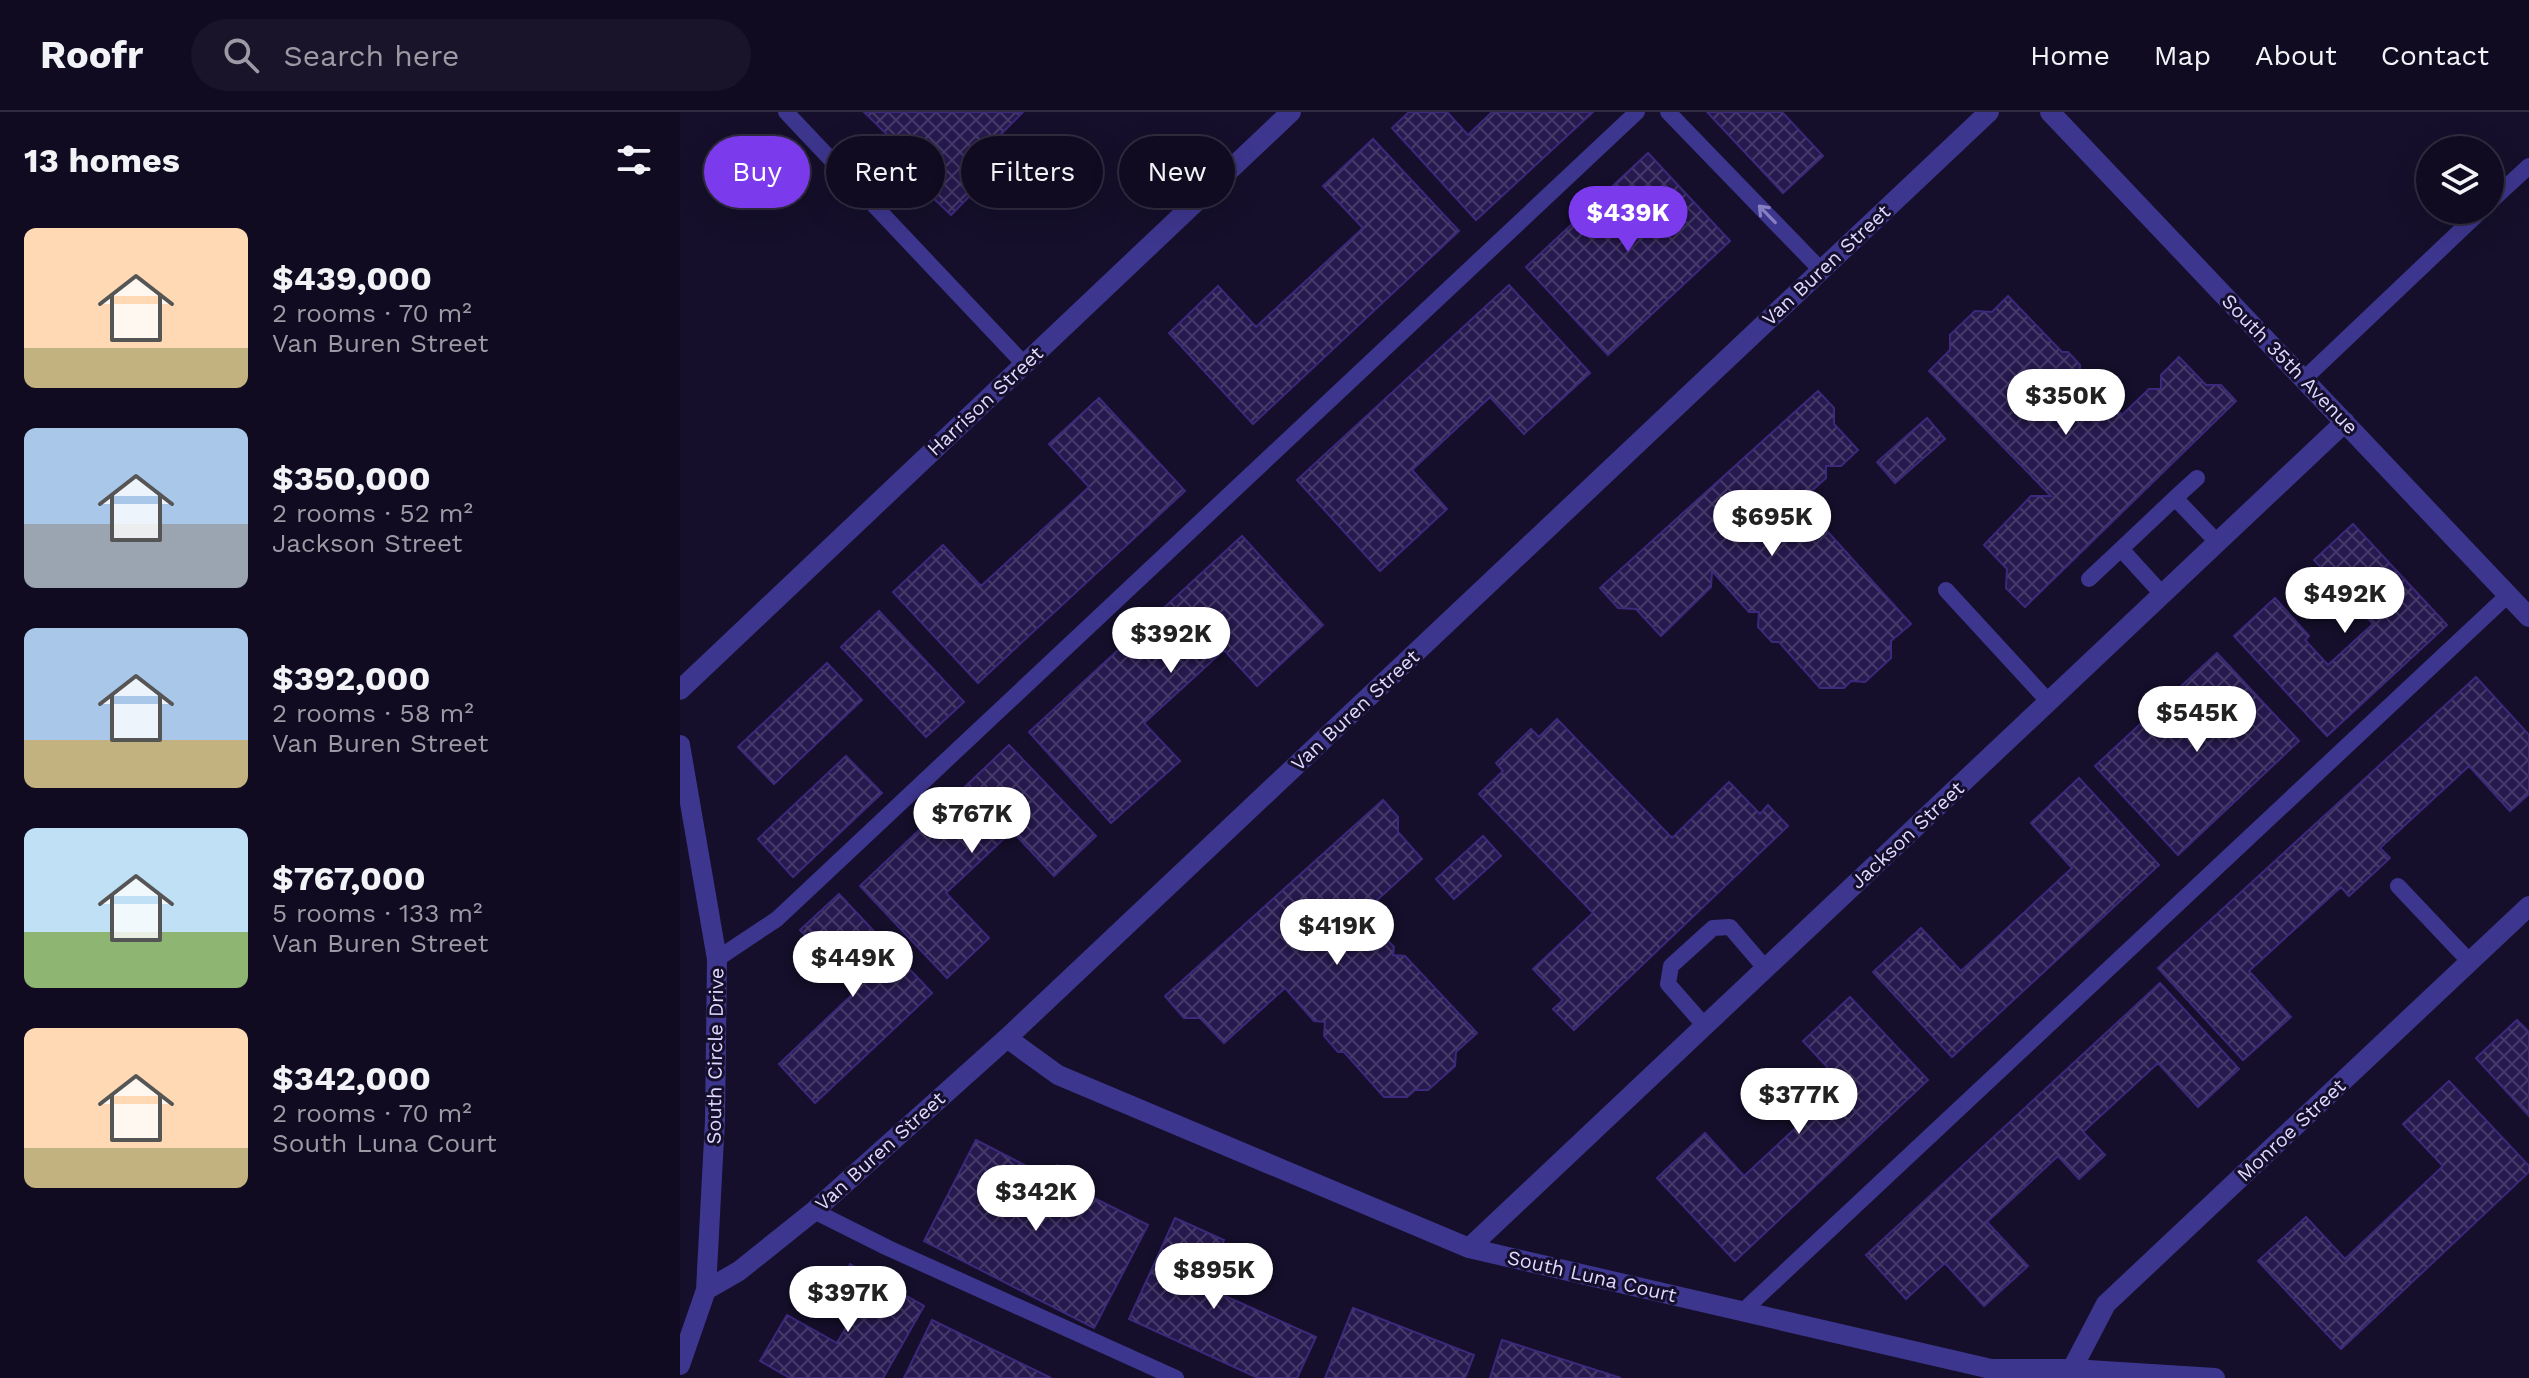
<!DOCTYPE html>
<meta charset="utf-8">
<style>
body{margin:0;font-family:"Work Sans",sans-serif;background:#191429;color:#f1f3f6;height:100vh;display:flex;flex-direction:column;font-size:30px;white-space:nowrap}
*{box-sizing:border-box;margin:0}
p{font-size:26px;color:#9c9ba5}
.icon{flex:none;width:44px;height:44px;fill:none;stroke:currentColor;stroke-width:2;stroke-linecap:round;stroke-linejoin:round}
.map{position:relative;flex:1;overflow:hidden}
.sheet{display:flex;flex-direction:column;background:#100b20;width:680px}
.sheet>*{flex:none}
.guide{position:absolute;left:24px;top:24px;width:760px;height:72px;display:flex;gap:16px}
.tools{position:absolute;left:1736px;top:24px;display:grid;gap:16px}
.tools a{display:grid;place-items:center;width:88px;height:88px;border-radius:50%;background:#100b20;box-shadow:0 8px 32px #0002,0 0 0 2px #302b3e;font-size:40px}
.price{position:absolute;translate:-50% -68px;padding:0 18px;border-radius:28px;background:#fff;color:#222;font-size:26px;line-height:52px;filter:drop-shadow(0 2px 4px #0008)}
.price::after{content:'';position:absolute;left:50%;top:48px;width:24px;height:18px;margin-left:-12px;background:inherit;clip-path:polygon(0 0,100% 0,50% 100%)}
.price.current{background:#7c3aed;color:#fff}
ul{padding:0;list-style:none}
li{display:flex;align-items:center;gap:24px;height:200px;padding:0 24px}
li span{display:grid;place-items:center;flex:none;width:224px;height:160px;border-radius:12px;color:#555}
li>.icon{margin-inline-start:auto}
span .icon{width:96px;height:96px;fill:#fffc;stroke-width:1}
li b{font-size:34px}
h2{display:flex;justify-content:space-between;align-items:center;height:96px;padding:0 24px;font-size:34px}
.tag{padding:0 28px;border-radius:36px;background:#100b20;box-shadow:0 8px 32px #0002,0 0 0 2px #302b3e;font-size:28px;line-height:72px}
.tag.current{background:#7c3aed;color:#fff}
header{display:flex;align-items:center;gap:48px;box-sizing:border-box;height:112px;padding:0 40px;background:#100b20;border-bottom:2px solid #302b3e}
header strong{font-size:38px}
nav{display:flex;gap:44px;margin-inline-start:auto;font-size:28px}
.search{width:560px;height:72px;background:#191429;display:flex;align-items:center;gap:20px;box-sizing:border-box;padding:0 28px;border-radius:44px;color:#9c9ba5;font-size:30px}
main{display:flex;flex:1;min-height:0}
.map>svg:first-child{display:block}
.building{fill:url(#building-cross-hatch);stroke:#3d297b;stroke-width:2}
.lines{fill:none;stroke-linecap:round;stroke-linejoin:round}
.lane{stroke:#3d368e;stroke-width:16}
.street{stroke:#3d368e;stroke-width:20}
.oneway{stroke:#867fc1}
.labels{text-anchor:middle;stroke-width:6;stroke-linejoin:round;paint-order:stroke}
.street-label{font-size:20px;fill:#dfd9ff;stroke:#150f2b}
</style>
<header>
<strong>Roofr</strong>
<div class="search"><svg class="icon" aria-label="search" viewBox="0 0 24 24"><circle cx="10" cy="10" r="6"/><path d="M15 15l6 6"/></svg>Search here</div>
<nav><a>Home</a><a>Map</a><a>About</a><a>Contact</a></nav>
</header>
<main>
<section class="sheet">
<h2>13 homes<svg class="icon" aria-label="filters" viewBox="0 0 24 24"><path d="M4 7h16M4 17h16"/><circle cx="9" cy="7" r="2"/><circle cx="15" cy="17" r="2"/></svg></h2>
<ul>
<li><span style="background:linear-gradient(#ffd9b3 75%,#c2b280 0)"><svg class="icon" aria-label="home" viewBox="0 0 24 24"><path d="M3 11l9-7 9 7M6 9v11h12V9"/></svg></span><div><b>$439,000</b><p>2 rooms · 70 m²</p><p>Van Buren Street</p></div></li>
<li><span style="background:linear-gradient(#a9c7e8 60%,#9aa5b1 0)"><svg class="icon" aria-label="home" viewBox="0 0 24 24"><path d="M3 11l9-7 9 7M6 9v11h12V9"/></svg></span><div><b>$350,000</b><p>2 rooms · 52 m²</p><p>Jackson Street</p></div></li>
<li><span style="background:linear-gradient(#a9c7e8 70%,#c2b280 0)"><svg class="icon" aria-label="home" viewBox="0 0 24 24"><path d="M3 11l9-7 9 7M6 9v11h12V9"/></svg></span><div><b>$392,000</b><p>2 rooms · 58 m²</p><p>Van Buren Street</p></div></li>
<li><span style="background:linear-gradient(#bfe0f5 65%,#8fb573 0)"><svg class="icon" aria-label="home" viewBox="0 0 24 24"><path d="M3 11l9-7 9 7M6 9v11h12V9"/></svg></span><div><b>$767,000</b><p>5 rooms · 133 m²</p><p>Van Buren Street</p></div></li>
<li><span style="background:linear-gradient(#ffd9b3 75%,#c2b280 0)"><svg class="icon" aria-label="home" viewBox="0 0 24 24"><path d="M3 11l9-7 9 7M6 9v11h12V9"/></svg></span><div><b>$342,000</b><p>2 rooms · 70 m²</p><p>South Luna Court</p></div></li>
</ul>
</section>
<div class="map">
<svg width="1849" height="1266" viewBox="0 0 1849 1266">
<defs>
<pattern id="building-cross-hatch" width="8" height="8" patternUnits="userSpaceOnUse" patternTransform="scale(2)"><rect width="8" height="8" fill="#26194e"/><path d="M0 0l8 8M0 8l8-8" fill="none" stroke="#453a69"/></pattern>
</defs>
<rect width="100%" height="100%" fill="#150f2b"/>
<path class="building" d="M 184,0 L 343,0 L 309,34 L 324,49 L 271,103 L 218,52 L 228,43 Z
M 729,0 L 767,0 L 788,23 L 812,0 L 913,0 L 796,108 L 712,16 Z
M 1027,0 L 1102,0 L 1143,44 L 1103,81 Z
M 693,27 L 779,119 L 573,312 L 489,221 L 538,174 L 576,215 L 683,116 L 643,74 Z
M 968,41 L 1050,129 L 928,243 L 846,155 Z
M 829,173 L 910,261 L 844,322 L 810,285 L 732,358 L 767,397 L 700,459 L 617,368 Z
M 1328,184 L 1382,240 L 1388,240 L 1400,253 L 1400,269 L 1410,270 L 1442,303 L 1469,277 L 1481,277 L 1481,263 L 1499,245 L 1526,273 L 1541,273 L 1556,289 L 1345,495 L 1326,476 L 1327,457 L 1304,433 L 1351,384 L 1371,384 L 1249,259 L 1270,238 L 1270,223 L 1295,199 L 1312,200 Z
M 1138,279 L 1154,296 L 1154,312 L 1178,338 L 1161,354 L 1146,354 L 1146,366 L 1120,389 L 1231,512 L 1211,529 L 1211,546 L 1185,570 L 1171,569 L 1164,576 L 1140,576 L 1099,530 L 1092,530 L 1078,515 L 1079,500 L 1069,500 L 1032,459 L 1031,475 L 981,524 L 956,497 L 938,496 L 920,476 Z
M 419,286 L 505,379 L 298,571 L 213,480 L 263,433 L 301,474 L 409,375 L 369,332 Z
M 1247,306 L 1265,327 L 1215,371 L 1197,350 Z
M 1673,412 L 1767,513 L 1647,624 L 1554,524 L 1595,486 L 1629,524 L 1625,528 L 1648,553 L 1693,512 L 1634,448 Z
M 562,424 L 643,513 L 577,574 L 544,538 L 464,611 L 500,649 L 431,711 L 349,620 Z
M 199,499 L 284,590 L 246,625 L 161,535 Z
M 1537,541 L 1619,629 L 1498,743 L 1415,654 Z
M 147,551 L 182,588 L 94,672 L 58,635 Z
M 1796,565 L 1849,623 L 1849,682 L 1830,699 L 1789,654 L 1700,736 L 1710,746 L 1669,784 L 1661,775 L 1569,859 L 1611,905 L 1563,948 L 1478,856 Z
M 877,607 L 992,726 L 1049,670 L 1080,702 L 1088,693 L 1108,714 L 894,918 L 873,897 L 883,888 L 853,857 L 913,801 L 799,682 L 823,659 L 816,651 L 851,617 L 859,625 Z
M 329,633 L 416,724 L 374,764 L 332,719 L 266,781 L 309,826 L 267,866 L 180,774 Z
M 166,644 L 202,681 L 113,765 L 78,727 Z
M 1399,666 L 1479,753 L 1272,945 L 1193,860 L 1241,816 L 1281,859 L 1392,756 L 1351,711 Z
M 703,688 L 718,705 L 718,720 L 742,747 L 683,801 L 714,835 L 713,843 L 725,844 L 797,921 L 776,940 L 775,954 L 748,978 L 735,978 L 727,985 L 704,985 L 664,940 L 658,940 L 644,924 L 645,910 L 634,909 L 605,876 L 544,931 L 520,906 L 504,906 L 485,884 Z
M 803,724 L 821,744 L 774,787 L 756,767 Z
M 159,782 L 252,881 L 135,991 L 99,952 L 177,878 L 120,818 Z
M 1480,871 L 1559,957 L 1518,995 L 1478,951 L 1403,1020 L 1425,1043 L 1399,1067 L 1378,1044 L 1307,1110 L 1348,1154 L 1304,1194 L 1265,1151 L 1226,1187 L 1186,1143 Z
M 1170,885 L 1248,968 L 1055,1149 L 977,1066 L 1025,1021 L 1064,1064 L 1163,972 L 1123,929 Z
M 1837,908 L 1849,920 L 1849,1004 L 1796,946 Z
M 1769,969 L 1849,1054 L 1849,1060 L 1661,1237 L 1578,1149 L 1626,1105 L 1665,1147 L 1763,1054 L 1723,1012 Z
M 296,1028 L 370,1066 L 377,1053 L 399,1065 L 394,1076 L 468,1113 L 414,1216 L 244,1129 Z
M 495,1106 L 544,1128 L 523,1174 L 636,1225 L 617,1266 L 578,1266 L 449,1207 Z
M 170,1152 L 244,1194 L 203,1266 L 110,1266 L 80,1249 L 107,1203 L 157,1231 L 172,1205 L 148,1192 Z
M 673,1196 L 794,1243 L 785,1266 L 645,1266 Z
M 252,1208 L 371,1266 L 224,1266 Z
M 822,1228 L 941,1266 L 810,1266 Z"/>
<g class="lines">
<path class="lane" d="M 106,0 L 344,252
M 988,0 L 1141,158
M 1810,90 L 1849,54
M 1624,267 L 1802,98
M 1495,386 L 1517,366
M 1409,467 L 1441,437
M 1266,478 L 1369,590
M 1483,483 L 1441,437 L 1495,386 L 1538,431
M 1718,774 L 1790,850
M 37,847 L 97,807 L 957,0
M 1024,913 L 988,872 L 991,854 L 1033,816 L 1050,815 L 1086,857
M 134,1099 L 208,1136 L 496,1266
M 1063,1199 L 1828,483"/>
<path class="street" d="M 1370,0 L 1849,505
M 0,578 L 611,0
M 0,633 L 37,847 L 35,1008 L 26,1178 L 0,1253
M 327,926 L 378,963 L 789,1136 L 1311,1257 L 1392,1257 L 1535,1266
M 789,1136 L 1665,310
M 26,1178 L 59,1159 L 134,1099 L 327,926 L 1309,0
M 1392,1266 L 1392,1257 L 1426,1192 L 1849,794"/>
</g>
<defs><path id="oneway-shaft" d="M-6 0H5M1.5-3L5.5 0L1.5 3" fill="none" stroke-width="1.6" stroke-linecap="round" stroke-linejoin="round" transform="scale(2)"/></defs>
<use class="oneway" href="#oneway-shaft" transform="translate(1087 102) rotate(-134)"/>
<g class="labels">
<g class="street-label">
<text transform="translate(1146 153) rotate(-43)" y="7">Van Buren Street</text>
<text transform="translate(1610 252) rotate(46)" y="7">South 35th Avenue</text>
<text transform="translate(305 289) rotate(-43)" y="7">Harrison Street</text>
<text transform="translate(675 598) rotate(-43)" y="7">Van Buren Street</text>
<text transform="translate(1227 723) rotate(-43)" y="7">Jackson Street</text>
<text transform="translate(35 944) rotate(-89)" y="7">South Circle Drive</text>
<text transform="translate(1611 1018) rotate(-43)" y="7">Monroe Street</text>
<text transform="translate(200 1039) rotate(-42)" y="7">Van Buren Street</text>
<text transform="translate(912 1164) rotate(13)" y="7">South Luna Court</text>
</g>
</g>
</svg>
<div class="tools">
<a><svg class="icon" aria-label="layers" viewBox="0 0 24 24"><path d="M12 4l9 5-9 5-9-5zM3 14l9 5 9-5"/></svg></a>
</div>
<b class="price current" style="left:948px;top:142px">$439K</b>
<b class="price" style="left:1386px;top:325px">$350K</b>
<b class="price" style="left:1092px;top:446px">$695K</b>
<b class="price" style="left:1665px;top:523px">$492K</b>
<b class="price" style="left:491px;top:563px">$392K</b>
<b class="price" style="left:1517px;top:642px">$545K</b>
<b class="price" style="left:292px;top:743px">$767K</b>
<b class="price" style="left:657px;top:855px">$419K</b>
<b class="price" style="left:173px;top:887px">$449K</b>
<b class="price" style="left:1119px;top:1024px">$377K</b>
<b class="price" style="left:356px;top:1121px">$342K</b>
<b class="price" style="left:534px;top:1199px">$895K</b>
<b class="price" style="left:168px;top:1222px">$397K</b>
<div class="guide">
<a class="tag current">Buy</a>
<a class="tag">Rent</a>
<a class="tag">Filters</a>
<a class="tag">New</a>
</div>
</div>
</main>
